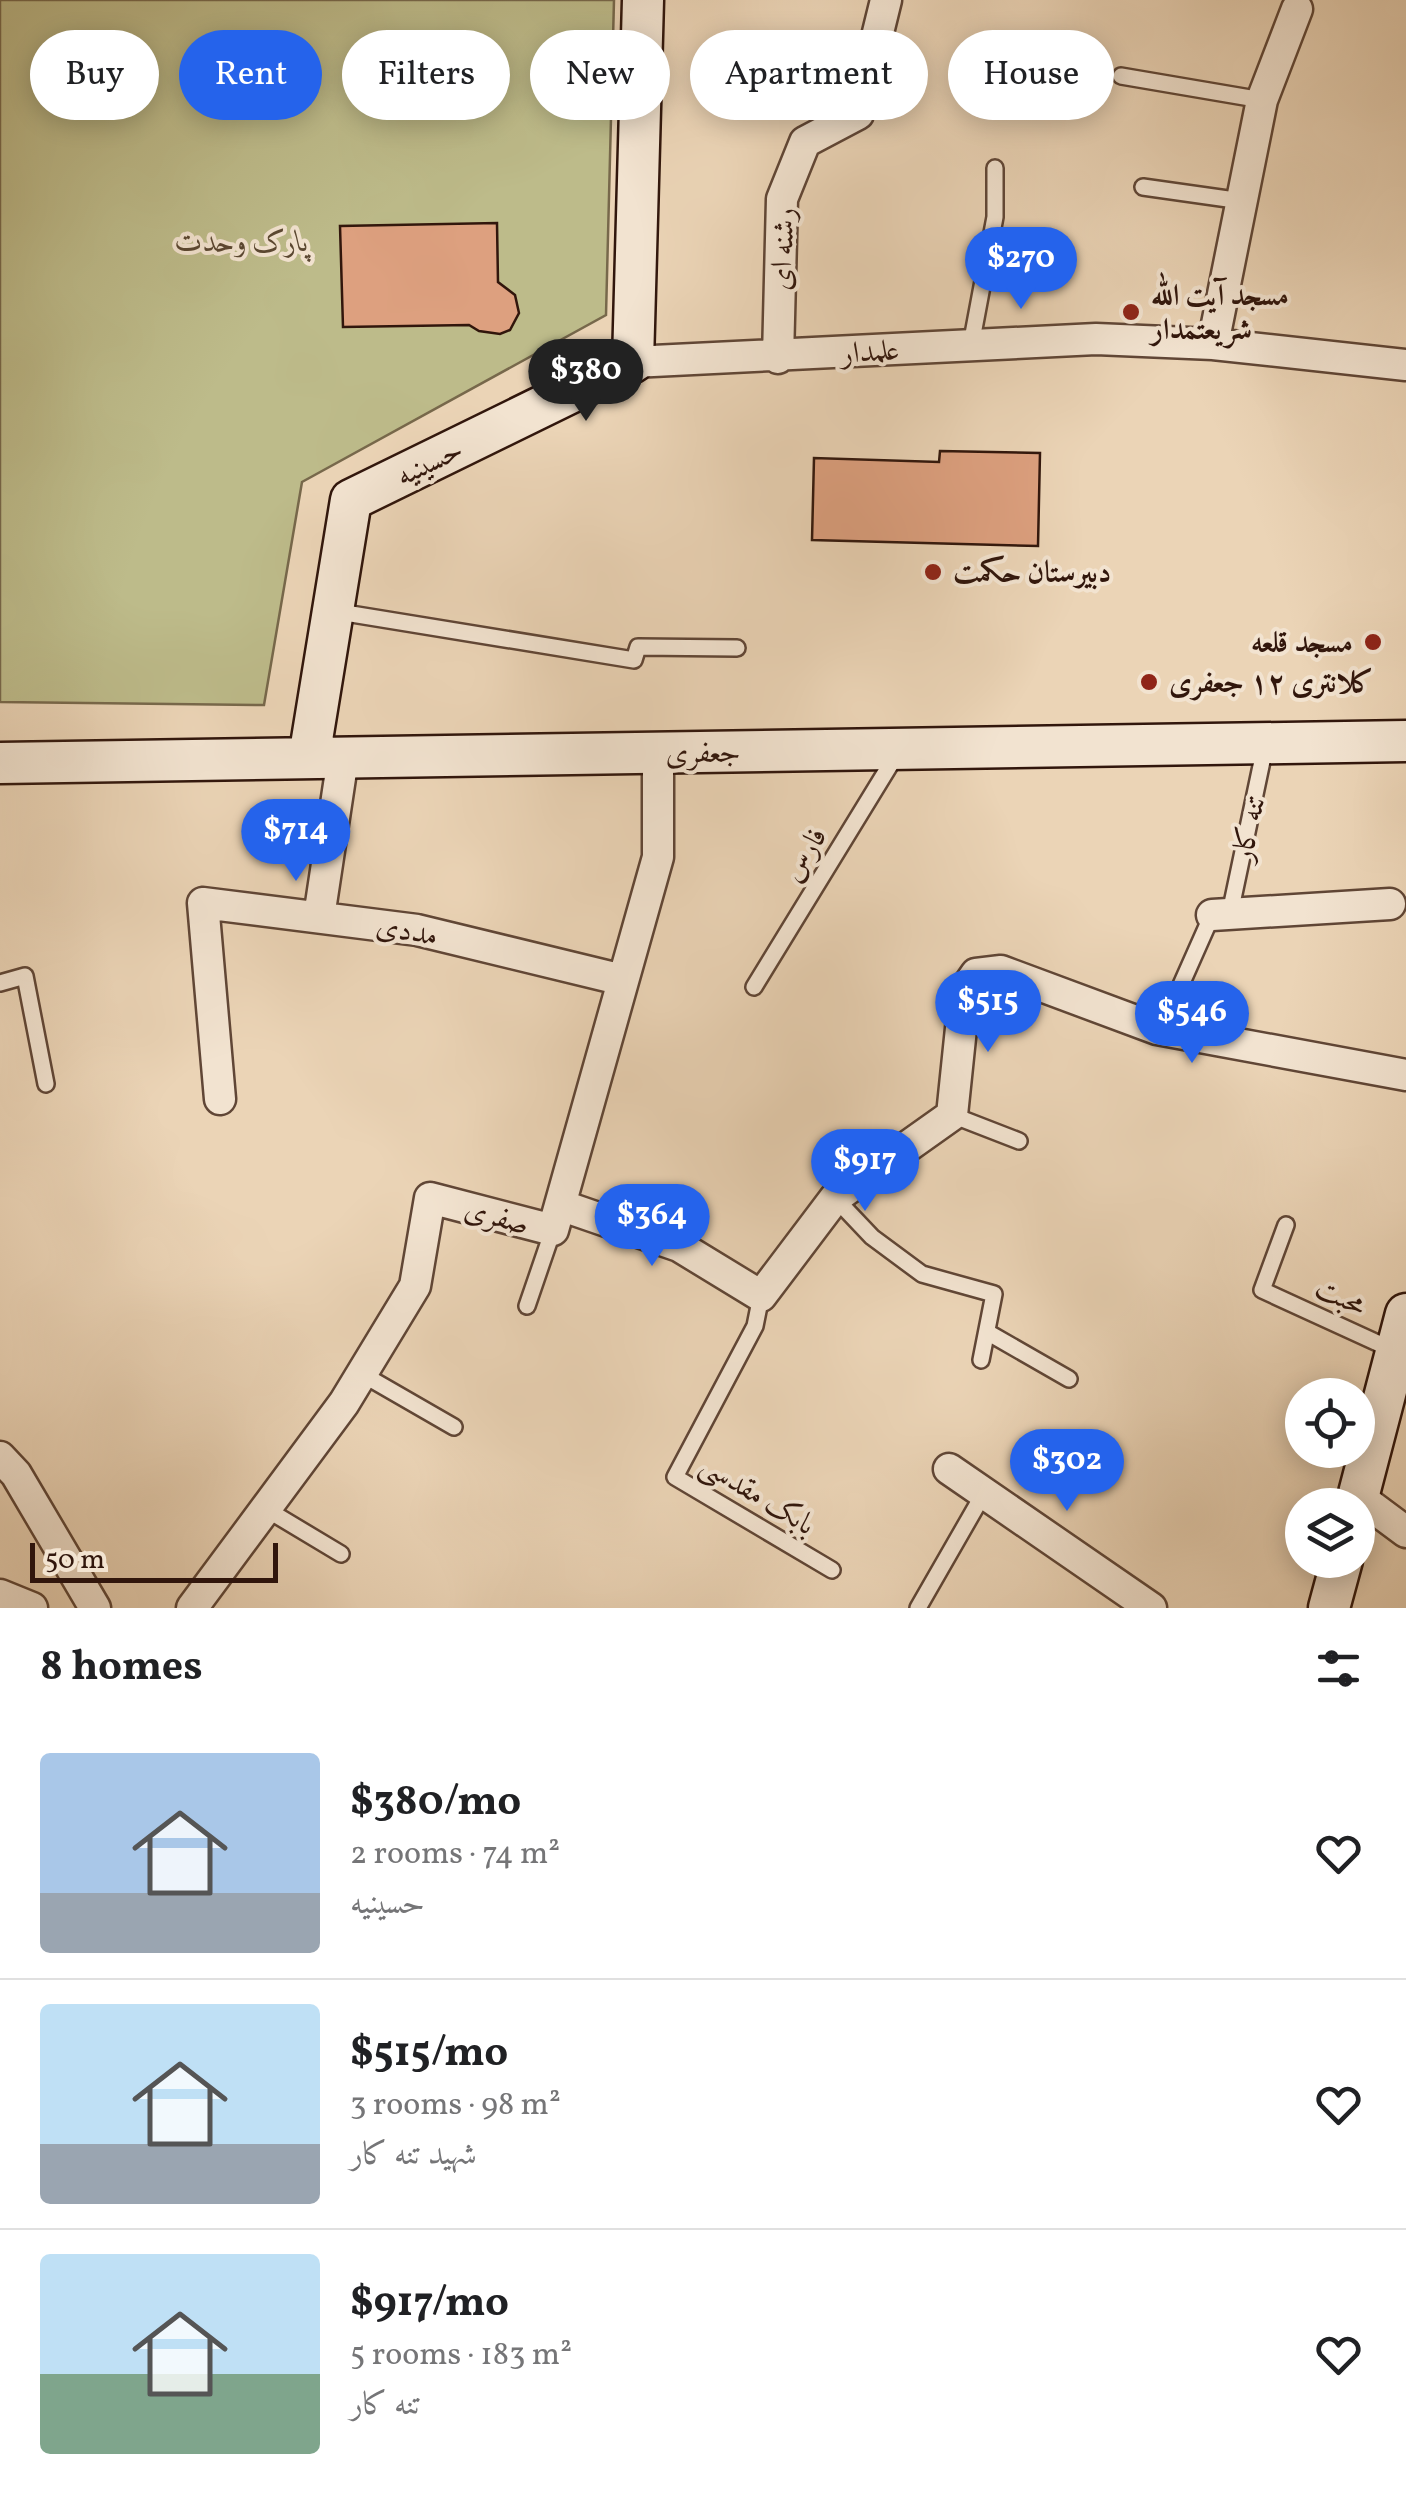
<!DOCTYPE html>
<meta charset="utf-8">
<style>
body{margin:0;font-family:Vollkorn,Amiri,serif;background:#f6f6f6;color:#202124;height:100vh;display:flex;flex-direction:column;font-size:38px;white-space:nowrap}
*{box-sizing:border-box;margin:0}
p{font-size:32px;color:#757577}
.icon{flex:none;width:55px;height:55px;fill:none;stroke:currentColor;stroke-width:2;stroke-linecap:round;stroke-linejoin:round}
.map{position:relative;height:1608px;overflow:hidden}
.side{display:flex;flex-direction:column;background:#fff;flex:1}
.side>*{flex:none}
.banner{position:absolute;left:30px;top:30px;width:1348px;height:90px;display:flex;gap:20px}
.fabs{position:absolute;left:1285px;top:1378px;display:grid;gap:20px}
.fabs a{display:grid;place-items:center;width:90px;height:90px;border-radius:50%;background:#fff;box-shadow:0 5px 25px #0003;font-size:50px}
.scale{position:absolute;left:30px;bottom:25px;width:248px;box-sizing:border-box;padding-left:10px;border:5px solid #31160c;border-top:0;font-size:28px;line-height:35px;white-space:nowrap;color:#31160c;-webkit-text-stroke:8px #f2e3d0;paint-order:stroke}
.price{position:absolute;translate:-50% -85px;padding:0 22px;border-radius:35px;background:#2563eb;color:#fff;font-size:32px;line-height:65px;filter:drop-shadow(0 2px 5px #0008)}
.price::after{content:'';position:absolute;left:50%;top:60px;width:30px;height:22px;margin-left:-15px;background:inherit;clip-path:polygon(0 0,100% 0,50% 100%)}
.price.on{background:#222;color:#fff}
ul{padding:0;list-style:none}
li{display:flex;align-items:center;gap:30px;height:250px;padding:0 40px}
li+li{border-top:2px solid #e0e0e0}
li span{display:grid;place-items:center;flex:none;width:280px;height:200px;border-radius:10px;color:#555}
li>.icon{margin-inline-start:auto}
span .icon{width:120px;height:120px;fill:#fffc;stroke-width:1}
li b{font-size:42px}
h2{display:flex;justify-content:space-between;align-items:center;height:120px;padding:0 40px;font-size:42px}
.pill{padding:0 35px;border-radius:45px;background:#fff;box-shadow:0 5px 25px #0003;font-size:35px;line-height:90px}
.pill.on{background:#2563eb;color:#fff}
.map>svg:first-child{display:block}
.green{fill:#bdbb8a;stroke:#77684b;stroke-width:2.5}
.building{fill:#dda07f;stroke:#31160c;stroke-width:2.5}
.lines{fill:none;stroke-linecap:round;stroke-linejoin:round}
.lane-casing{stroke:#604636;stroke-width:20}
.street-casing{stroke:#604636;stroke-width:35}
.secondary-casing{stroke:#31160c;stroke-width:45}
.lane{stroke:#f2e3d0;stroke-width:15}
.street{stroke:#f2e3d0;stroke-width:30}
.secondary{stroke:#f2e3d0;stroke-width:40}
.poi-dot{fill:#8f2418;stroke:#f2e3d0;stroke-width:4}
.labels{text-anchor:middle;stroke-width:8;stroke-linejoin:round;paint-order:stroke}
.park-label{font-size:30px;font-style:italic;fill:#5b4832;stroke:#f2e3d0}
.street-label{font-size:30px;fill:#31160c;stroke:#f2e3d0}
.poi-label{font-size:30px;font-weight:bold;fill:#31160c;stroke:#f2e3d0;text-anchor:start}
</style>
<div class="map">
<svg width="1406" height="1608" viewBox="0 0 1406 1608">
<rect width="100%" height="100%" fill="#ebd4b6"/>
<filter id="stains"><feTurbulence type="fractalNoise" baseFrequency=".002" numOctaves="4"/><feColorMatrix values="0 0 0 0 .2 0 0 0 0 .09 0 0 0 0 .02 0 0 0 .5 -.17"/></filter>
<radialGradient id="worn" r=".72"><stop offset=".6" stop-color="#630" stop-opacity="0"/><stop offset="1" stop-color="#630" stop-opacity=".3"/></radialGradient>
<path class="green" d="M 0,0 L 614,0 L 606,315 L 302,482 L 264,705 L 0,702 Z"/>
<path class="building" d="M 497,223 L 498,282 L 515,295 L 519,313 L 510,330 L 500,334 L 479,331 L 469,325 L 343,327 L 340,226 Z
M 940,451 L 1040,453 L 1038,546 L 812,540 L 814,458 L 939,462 Z"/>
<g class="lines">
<defs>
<path id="lane" d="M 1121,76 L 1262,100
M 1143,187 L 1242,201
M 971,345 L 995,217 L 995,168
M 333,611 L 634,660 L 638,647 L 737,648
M 1230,913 L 1265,747
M 0,983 L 25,976 L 46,1084
M 754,987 L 898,752
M 1161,1030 L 1212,915
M 952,1115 L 1019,1141
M 835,1198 L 872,1237 L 922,1274 L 994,1294 L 981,1360
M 1286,1225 L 1262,1290 L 1395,1351
M 761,1296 L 755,1326 L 675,1477 L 832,1570
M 527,1306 L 553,1230
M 987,1332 L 1069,1379
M 362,1374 L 454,1427
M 266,1509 L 341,1554
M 918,1608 L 984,1493"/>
<path id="street" d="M 1213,344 L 1262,100 L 1297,9
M 778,358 L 782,199 L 805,142 L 858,114 L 886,0
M 633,362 L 1096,339 L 1213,344 L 1406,365
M 1212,915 L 1390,904
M 319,917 L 343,758
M 220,1099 L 203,903 L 417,930 L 623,980
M 560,1205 L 679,1246 L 761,1296 L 835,1198 L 952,1115 L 965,990 L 976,974 L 1001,971 L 1157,1029 L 1406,1075
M 0,1457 L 16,1474 L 95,1608
M 949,1469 L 1151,1608
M 1359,1497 L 1406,1532
M 0,1595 L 32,1608
M 192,1608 L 344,1403 L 415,1286 L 430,1198 L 553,1230 L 658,857 L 658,753"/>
<path id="secondary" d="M 309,758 L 351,500 L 633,362 L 643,0
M 0,763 L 1406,741
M 1356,1505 L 1406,1314
M 1329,1608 L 1342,1560"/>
</defs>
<use href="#lane" class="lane-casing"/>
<use href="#street" class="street-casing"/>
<use href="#secondary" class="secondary-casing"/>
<use href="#lane" class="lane"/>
<use href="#street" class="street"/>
<use href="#secondary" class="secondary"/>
</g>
<g class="poi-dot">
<circle cx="1131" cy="312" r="10"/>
<circle cx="933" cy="572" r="10"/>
<circle cx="1373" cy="642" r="10"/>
<circle cx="1149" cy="682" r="10"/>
</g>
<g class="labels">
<g class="park-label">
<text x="242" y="251">پارک وحدت</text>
</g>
<g class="street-label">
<text transform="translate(782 249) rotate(-87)" y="10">رشنه ای</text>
<text transform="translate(870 351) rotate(-4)" y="10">علمدار</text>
<text transform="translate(429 462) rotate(-26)" y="10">حسینیه</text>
<text transform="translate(703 752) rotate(-1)" y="10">جعفری</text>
<text transform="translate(1248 828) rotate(-78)" y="10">تنه کار</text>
<text transform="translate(804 854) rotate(-58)" y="10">فارس</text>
<text transform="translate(407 930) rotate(10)" y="10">مددی</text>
<text transform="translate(497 1216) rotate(15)" y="10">صفری</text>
<text transform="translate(1341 1296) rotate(25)" y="10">محبت</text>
<text transform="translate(758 1494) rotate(31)" y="10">بابک مقدسی</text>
</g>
<g class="poi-label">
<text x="1151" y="305">مسجد آیت الله<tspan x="1151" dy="34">شریعتمدار</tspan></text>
<text x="953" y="582">دبیرستان حکمت</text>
<text x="1353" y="652" text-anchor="end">مسجد قلعه</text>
<text x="1169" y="692">کلانتری ۱۲ جعفری</text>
</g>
</g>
<rect width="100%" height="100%" filter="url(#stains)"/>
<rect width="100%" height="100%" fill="url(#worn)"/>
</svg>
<div class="fabs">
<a><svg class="icon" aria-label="locate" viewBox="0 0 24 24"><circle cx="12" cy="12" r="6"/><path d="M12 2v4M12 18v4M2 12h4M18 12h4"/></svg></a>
<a><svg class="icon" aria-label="layers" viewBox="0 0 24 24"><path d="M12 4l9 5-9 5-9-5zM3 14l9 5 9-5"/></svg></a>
</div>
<div class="scale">50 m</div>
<b class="price" style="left:1021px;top:312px">$270</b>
<b class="price on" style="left:586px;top:424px">$380</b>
<b class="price" style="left:296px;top:884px">$714</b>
<b class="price" style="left:988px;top:1055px">$515</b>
<b class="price" style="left:1192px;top:1066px">$546</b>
<b class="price" style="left:865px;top:1214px">$917</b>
<b class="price" style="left:652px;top:1269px">$364</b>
<b class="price" style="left:1067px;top:1514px">$302</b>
<div class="banner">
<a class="pill">Buy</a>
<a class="pill on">Rent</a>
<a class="pill">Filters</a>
<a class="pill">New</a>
<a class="pill">Apartment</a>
<a class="pill">House</a>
</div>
</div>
<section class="side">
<h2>8 homes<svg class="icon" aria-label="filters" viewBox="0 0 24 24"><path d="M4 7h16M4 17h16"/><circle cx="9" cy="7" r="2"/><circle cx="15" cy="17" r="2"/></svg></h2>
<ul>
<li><span style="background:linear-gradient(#a9c7e8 70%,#9aa5b1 0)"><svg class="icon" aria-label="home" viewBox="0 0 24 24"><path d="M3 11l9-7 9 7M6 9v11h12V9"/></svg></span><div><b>$380/mo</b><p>2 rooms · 74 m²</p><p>حسینیه</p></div><svg class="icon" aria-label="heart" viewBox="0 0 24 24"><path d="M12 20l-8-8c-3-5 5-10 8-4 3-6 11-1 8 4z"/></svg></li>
<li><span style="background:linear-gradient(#bfe0f5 70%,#9aa5b1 0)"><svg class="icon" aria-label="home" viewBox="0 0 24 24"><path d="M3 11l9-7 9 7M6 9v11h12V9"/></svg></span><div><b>$515/mo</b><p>3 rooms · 98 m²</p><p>شهید تنه کار</p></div><svg class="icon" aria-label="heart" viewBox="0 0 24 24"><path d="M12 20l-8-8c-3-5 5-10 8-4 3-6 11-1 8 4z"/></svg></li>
<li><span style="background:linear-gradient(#bfe0f5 60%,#7fa58c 0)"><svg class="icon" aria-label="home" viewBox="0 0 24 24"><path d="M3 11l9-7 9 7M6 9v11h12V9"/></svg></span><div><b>$917/mo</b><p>5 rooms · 183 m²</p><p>تنه کار</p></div><svg class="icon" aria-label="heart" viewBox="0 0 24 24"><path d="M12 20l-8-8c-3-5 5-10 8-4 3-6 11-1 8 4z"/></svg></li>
</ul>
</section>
